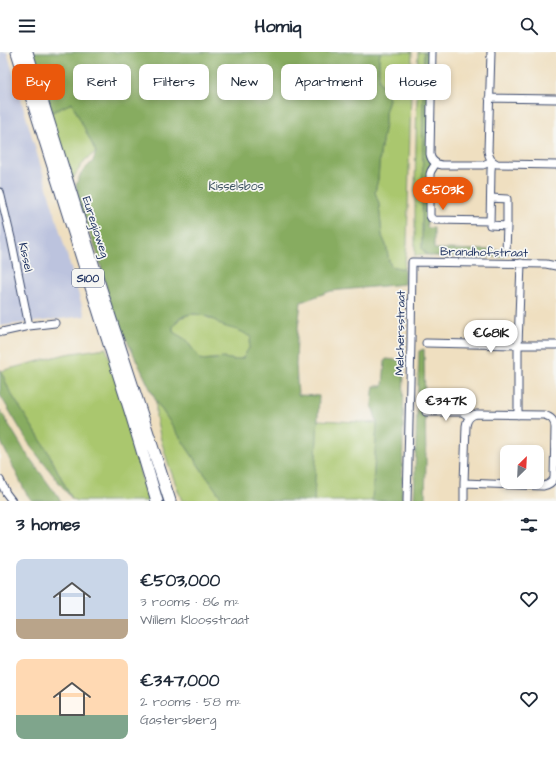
<!DOCTYPE html>
<meta charset="utf-8">
<style>
body{margin:0;font-family:"Architects Daughter",sans-serif;background:#f2f2f3;color:#1f2937;height:100vh;display:flex;flex-direction:column;font-size:15px;white-space:nowrap}
*{box-sizing:border-box;margin:0}
p{font-size:13px;color:#747a83}
.icon{flex:none;width:22px;height:22px;fill:none;stroke:currentColor;stroke-width:2;stroke-linecap:round;stroke-linejoin:round}
.map{position:relative;height:449px;overflow:hidden}
.drawer{display:flex;flex-direction:column;background:#fff;flex:1}
.drawer>*{flex:none}
.top-card{position:absolute;left:12px;top:12px;width:532px;height:36px;display:flex;gap:8px}
.needle{width:26px;rotate:24deg}
.tools{position:absolute;left:500px;top:393px;display:grid;gap:8px}
.tools a{display:grid;place-items:center;width:44px;height:44px;border-radius:8px;background:#fff;box-shadow:0 2px 6px #0003;font-size:20px}
.price{position:absolute;translate:-50% -34px;padding:0 9px;border-radius:14px;background:#fff;color:#222;font-size:13px;line-height:26px;filter:drop-shadow(0 1px 2px #0008)}
.price::after{content:'';position:absolute;left:50%;top:24px;width:12px;height:9px;margin-left:-6px;background:inherit;clip-path:polygon(0 0,100% 0,50% 100%)}
.price.current{background:#ea580c;color:#fff}
ul{padding:0;list-style:none}
li{display:flex;align-items:center;gap:12px;height:100px;padding:0 16px}
li span{display:grid;place-items:center;flex:none;width:112px;height:80px;border-radius:8px;color:#555}
li>.icon{margin-inline-start:auto}
span .icon{width:48px;height:48px;fill:#fffc;stroke-width:1}
li b{font-size:17px}
h2{display:flex;justify-content:space-between;align-items:center;height:48px;padding:0 16px;font-size:17px}
.pill{padding:0 14px;border-radius:8px;background:#fff;box-shadow:0 2px 6px #0003;font-size:14px;line-height:36px}
.pill.current{background:#ea580c;color:#fff}
header{display:flex;justify-content:space-between;align-items:center;height:52px;padding:0 16px;background:#fff;font-size:18px;font-weight:800}
.map>svg:first-child{display:block}
.industrial{fill:#bcc3de}
.green{fill:#aac76e;stroke:#627b66}
.forest{fill:#87ac61;stroke:#516e60;fill-rule:evenodd}
.lines{fill:none;stroke-linecap:round;stroke-linejoin:round}
.street-casing{stroke:#3b496d;stroke-width:9}
.primary-casing{stroke:#3b496d;stroke-width:13}
.street{stroke:#fff;stroke-width:7}
.primary{stroke:#fff;stroke-width:11}
.labels{text-anchor:middle;stroke-width:3.5;stroke-linejoin:round;paint-order:stroke}
.shield{fill:#f6f6f2;stroke:#5d6b8a;stroke-width:1}
.shield-label{font-size:11px;font-weight:bold;fill:#1b2f5e}
.park-label{font-size:12px;fill:#3f5562;stroke:#f6f6f2}
.street-label{font-size:12px;fill:#1b2f5e;stroke:#f6f6f2}
</style>
<header><svg class="icon" aria-label="menu" viewBox="0 0 24 24"><path d="M4 6h16M4 12h16M4 18h16"/></svg>Homiq<svg class="icon" aria-label="search" viewBox="0 0 24 24"><circle cx="10" cy="10" r="6"/><path d="M15 15l6 6"/></svg></header>
<div class="map">
<svg width="556" height="449" viewBox="0 0 556 449">
<rect width="100%" height="100%" fill="#f6f6f2"/>
<filter id="ink" filterUnits="userSpaceOnUse"><feTurbulence type="fractalNoise" baseFrequency=".025" numOctaves="2"/><feDisplacementMap in="SourceGraphic" scale="8" xChannelSelector="R" yChannelSelector="G"/><feConvolveMatrix kernelMatrix="1 2 1 2 8 2 1 2 1" color-interpolation-filters="sRGB"/></filter>
<filter id="wash" filterUnits="userSpaceOnUse"><feTurbulence type="fractalNoise" baseFrequency=".012" numOctaves="4" result="noise"/><feDisplacementMap in="SourceGraphic" scale="16" xChannelSelector="R" yChannelSelector="G"/><feGaussianBlur stdDeviation="0.9" result="paint"/><feColorMatrix in="noise" values="0 0 0 0 0 0 0 0 0 0 0 0 0 0 0 0 0 1.4 0 .05"/><feComposite in="paint" operator="in"/></filter>
<g filter="url(#wash)">
<rect width="100%" height="100%" fill="#efdfc0"/>
<path class="industrial" d="M 0,0 L 7,0 L 85,264 L 0,274 Z"/>
<path class="green" d="M 381,0 L 412,0 L 407,193 L 404,217 L 391,214 L 389,209 L 386,193 L 382,184 L 379,152 L 375,140 L 378,127 L 380,102 L 385,71 L 385,60 L 389,47 L 387,41 L 379,29 L 379,5 Z
M 418,0 L 424,0 L 423,50 L 422,196 L 426,202 L 428,203 L 415,204 L 415,136 Z
M 72,51 L 96,100 L 85,108 L 71,129 L 48,62 Z
M 191,262 L 202,263 L 216,269 L 222,273 L 233,276 L 252,284 L 249,296 L 243,306 L 235,308 L 224,306 L 201,308 L 185,287 L 173,280 L 173,275 L 180,266 Z
M 106,296 L 134,382 L 140,420 L 148,449 L 77,449 L 72,447 L 47,398 L 10,340 L 1,319 L 66,302 Z
M 156,349 L 201,417 L 224,449 L 182,449 L 169,414 L 161,388 L 156,365 Z
M 317,368 L 377,371 L 372,449 L 314,449 Z"/>
<path class="forest" d="M 30,0 L 381,0 L 379,5 L 379,29 L 387,41 L 389,47 L 385,60 L 385,71 L 380,102 L 378,127 L 375,140 L 379,152 L 382,184 L 386,193 L 389,209 L 391,214 L 404,217 L 404,232 L 331,239 L 301,250 L 297,285 L 296,313 L 298,343 L 319,344 L 314,449 L 224,449 L 201,417 L 156,349 L 111,255 L 99,206 L 84,165 L 78,146 L 76,133 L 81,121 L 93,109 L 96,100 L 72,51 L 48,62 ZM 191,262 C 200,262 208,264 216,269 C 218,270 219,272 221,273 C 229,277 241,277 248,284 L 251,284 L 249,296 L 243,306 L 235,308 L 224,306 L 216,307 L 201,308 L 185,287 L 173,280 L 173,275 L 180,265 Z
M 424,0 L 429,0 L 432,113 L 428,120 L 427,176 L 434,176 L 434,197 L 504,198 L 504,205 L 431,204 L 426,202 L 422,196 L 423,50 Z
M 424,297 L 426,411 L 425,449 L 414,449 L 419,299 Z
M 387,307 L 404,309 L 402,449 L 372,449 L 377,371 L 372,353 L 373,340 L 374,334 L 383,334 L 385,308 Z
M 0,317 L 10,340 L 47,398 L 72,447 L 31,395 L 0,343 Z
M 0,358 L 26,401 L 61,449 L 32,449 L 26,441 L 0,388 Z"/>
</g>
<g filter="url(#ink)">
<g class="lines">
<defs>
<path id="street" d="M 432,0 L 430,102 C 431,108 435,112 442,113 L 483,113 L 492,109 L 491,118 L 490,173 L 507,174 L 506,199
M 491,0 L 488,99 C 489,106 491,109 497,112 L 556,113
M 489,46 L 556,47
M 436,111 L 431,119 L 430,122 L 430,164 L 431,166 L 435,168 L 490,169
M 0,140 L 11,186 L 29,274
M 491,146 L 507,147 L 507,174
M 2,280 L 29,274 L 55,271
M 426,291 L 518,293 L 556,293
M 426,360 L 462,360 L 470,365
M 477,362 L 544,363 C 551,365 555,368 555,376 L 554,426 C 552,431 549,433 543,434 L 464,431 L 466,374 C 467,367 470,363 477,362 Z
M 518,363 L 518,293 L 521,211
M 0,428 L 6,441 L 12,449
M 407,449 L 411,290 L 412,210 L 546,212 L 556,214
M 464,449 L 464,431"/>
<path id="primary" d="M 17,0 L 131,362 L 157,449
M 27,0 L 99,231 L 170,449"/>
</defs>
<use href="#street" class="street-casing"/>
<use href="#primary" class="primary-casing"/>
<use href="#street" class="street"/>
<use href="#primary" class="primary"/>
</g>
</g>
<g class="labels">
<rect class="shield" x="72" y="217" width="32" height="18" rx="3"/>
<g class="shield-label">
<text x="88" y="230">S100</text>
</g>
<g class="park-label">
<text x="236" y="138">Kisselsbos</text>
</g>
<g class="street-label">
<text transform="translate(96 175) rotate(72)" y="4">Euregioweg</text>
<text transform="translate(484 200) rotate(1)" y="4">Brandhofstraat</text>
<text transform="translate(26 205) rotate(78)" y="4">Kissel</text>
<text transform="translate(400 281) rotate(-89)" y="4">Melchersstraat</text>
</g>
</g>
</svg>
<div class="tools">
<a><svg class="needle" viewBox="-14 -14 28 28"><path d="M0-13l5 13h-10z" fill="#e53935"/><path d="M0 13l5-13h-10z" fill="#747a83"/></svg></a>
</div>
<b class="price current" style="left:443px;top:159px">€503K</b>
<b class="price" style="left:491px;top:302px">€681K</b>
<b class="price" style="left:446px;top:370px">€347K</b>
<div class="top-card">
<a class="pill current">Buy</a>
<a class="pill">Rent</a>
<a class="pill">Filters</a>
<a class="pill">New</a>
<a class="pill">Apartment</a>
<a class="pill">House</a>
</div>
</div>
<section class="drawer">
<h2>3 homes<svg class="icon" aria-label="filters" viewBox="0 0 24 24"><path d="M4 7h16M4 17h16"/><circle cx="9" cy="7" r="2"/><circle cx="15" cy="17" r="2"/></svg></h2>
<ul>
<li><span style="background:linear-gradient(#c9d6e8 75%,#b9a48a 0)"><svg class="icon" aria-label="home" viewBox="0 0 24 24"><path d="M3 11l9-7 9 7M6 9v11h12V9"/></svg></span><div><b>€503,000</b><p>3 rooms · 86 m²</p><p>Willem Kloosstraat</p></div><svg class="icon" aria-label="heart" viewBox="0 0 24 24"><path d="M12 20l-8-8c-3-5 5-10 8-4 3-6 11-1 8 4z"/></svg></li>
<li><span style="background:linear-gradient(#ffd9b3 70%,#7fa58c 0)"><svg class="icon" aria-label="home" viewBox="0 0 24 24"><path d="M3 11l9-7 9 7M6 9v11h12V9"/></svg></span><div><b>€347,000</b><p>2 rooms · 58 m²</p><p>Gastersberg</p></div><svg class="icon" aria-label="heart" viewBox="0 0 24 24"><path d="M12 20l-8-8c-3-5 5-10 8-4 3-6 11-1 8 4z"/></svg></li>
</ul>
</section>
